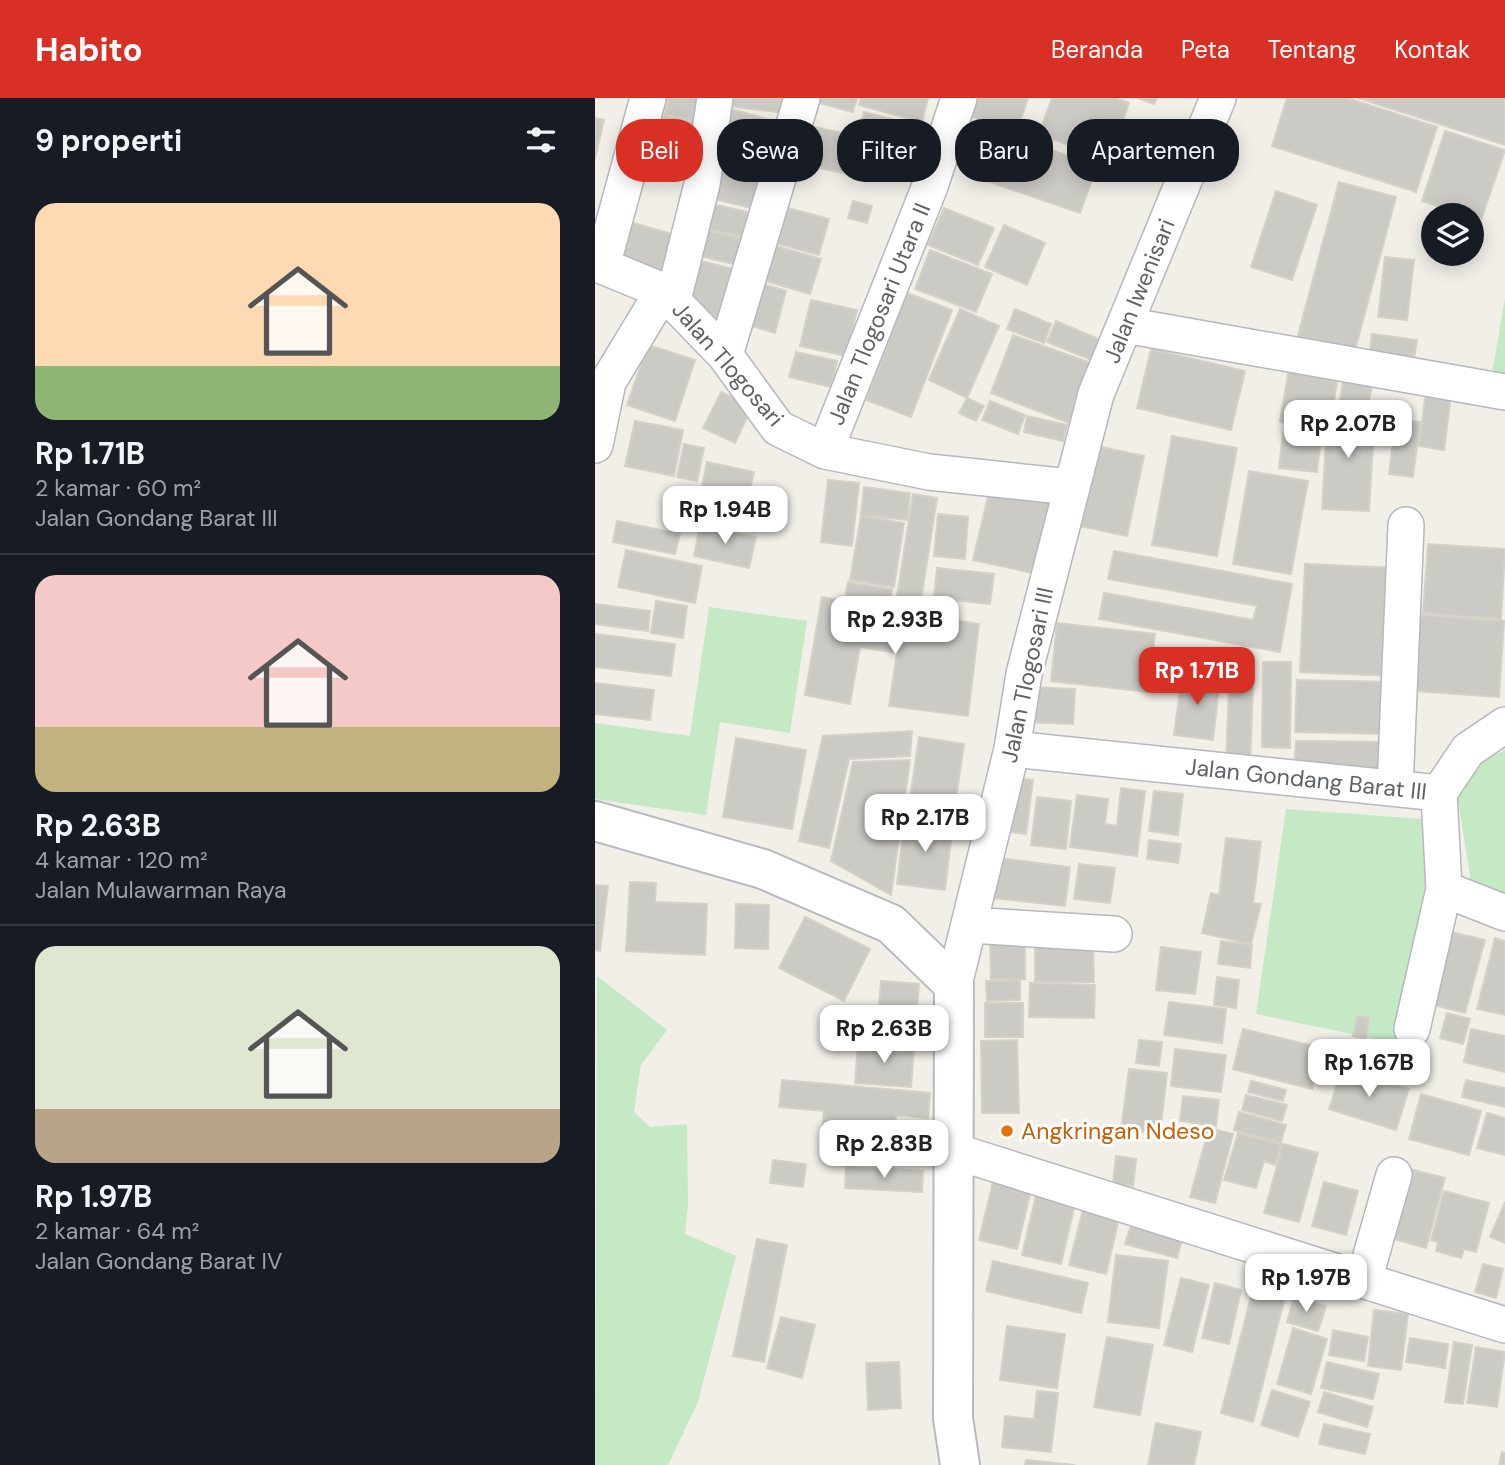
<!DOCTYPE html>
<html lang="id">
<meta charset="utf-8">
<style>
body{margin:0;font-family:"DM Sans",sans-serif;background:#242831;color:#f1f3f6;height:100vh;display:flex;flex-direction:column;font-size:26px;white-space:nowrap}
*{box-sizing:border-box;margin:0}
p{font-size:23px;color:#9ea1a6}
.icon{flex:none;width:38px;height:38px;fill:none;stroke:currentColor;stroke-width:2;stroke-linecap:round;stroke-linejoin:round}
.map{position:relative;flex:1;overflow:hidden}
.details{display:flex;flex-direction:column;background:#171b24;width:595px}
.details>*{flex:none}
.top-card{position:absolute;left:21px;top:21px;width:665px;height:63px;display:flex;gap:14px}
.fabs{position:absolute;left:826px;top:105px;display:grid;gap:14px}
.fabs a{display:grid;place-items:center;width:63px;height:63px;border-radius:50%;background:#171b24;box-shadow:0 4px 18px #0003;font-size:35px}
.price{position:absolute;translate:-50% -60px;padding:0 16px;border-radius:14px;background:#fff;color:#222;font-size:23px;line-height:46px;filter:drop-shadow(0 2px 4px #0008)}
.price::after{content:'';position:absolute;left:50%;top:42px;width:21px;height:16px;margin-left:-10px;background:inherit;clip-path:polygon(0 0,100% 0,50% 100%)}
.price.selected{background:#d93025;color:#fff}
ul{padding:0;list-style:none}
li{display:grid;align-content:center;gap:14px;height:371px;padding:0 35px}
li+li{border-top:2px solid #363941}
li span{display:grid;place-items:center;height:217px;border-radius:21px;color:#555}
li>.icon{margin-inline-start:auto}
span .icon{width:126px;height:126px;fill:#fffc;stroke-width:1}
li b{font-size:30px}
h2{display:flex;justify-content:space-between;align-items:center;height:84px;padding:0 35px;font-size:30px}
.chip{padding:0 24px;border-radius:28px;background:#171b24;box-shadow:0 4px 18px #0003;font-size:24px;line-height:63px}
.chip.selected{background:#d93025;color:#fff}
header{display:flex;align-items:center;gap:42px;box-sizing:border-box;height:98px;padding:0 35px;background:#d93025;color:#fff}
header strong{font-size:33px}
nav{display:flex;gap:38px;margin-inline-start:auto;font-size:24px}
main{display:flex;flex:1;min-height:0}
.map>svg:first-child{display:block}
.green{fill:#c5e8c5}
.building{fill:#cccac5;stroke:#d6d1c6;stroke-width:2}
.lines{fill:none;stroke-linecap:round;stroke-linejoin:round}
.minor-casing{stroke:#b5b8bc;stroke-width:38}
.secondary-casing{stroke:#b6babf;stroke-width:42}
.minor{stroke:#fff;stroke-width:35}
.secondary{stroke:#fff;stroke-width:38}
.food-dot{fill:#e8710a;stroke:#fff;stroke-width:2.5}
.labels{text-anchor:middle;stroke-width:6;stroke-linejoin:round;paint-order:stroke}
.street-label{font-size:23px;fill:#5f6368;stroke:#fff}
.food-label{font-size:23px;fill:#c56008;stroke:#fff;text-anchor:start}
</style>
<header>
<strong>Habito</strong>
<nav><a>Beranda</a><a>Peta</a><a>Tentang</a><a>Kontak</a></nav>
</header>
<main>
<section class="details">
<h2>9 properti<svg class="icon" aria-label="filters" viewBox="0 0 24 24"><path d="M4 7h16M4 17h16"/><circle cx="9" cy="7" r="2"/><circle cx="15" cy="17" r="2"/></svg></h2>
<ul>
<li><span style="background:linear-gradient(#ffd9b3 75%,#8fb573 0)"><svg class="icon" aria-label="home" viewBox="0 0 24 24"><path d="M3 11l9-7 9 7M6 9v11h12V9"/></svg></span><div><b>Rp 1.71B</b><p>2 kamar · 60 m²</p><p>Jalan Gondang Barat III</p></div></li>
<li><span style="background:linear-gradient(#f6c9c9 70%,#c2b280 0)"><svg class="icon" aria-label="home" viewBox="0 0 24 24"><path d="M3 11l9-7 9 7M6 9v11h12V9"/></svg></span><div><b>Rp 2.63B</b><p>4 kamar · 120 m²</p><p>Jalan Mulawarman Raya</p></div></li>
<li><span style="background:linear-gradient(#dfe7d0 75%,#b9a48a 0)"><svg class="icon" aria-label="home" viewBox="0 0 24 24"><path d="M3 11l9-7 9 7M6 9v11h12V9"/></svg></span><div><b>Rp 1.97B</b><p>2 kamar · 64 m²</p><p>Jalan Gondang Barat IV</p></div></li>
</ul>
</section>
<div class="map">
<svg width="910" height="1367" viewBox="0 0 910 1367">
<rect width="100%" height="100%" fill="#f1efe8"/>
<path class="green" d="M 910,200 L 910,283 L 896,281 Z
M 114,509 L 212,523 L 195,635 L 125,624 L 111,717 L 0,701 L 0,625 L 95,638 Z
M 910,652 L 910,798 L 877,791 L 859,676 Z
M 691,711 L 828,721 L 833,769 L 810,947 L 661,916 Z
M 2,878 L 72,932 L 46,967 L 39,1014 L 55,1029 L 92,1026 L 93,1108 L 90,1136 L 141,1158 L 103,1304 L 73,1367 L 0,1367 Z"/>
<path class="building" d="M 73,0 L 112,0 L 107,23 L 70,16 Z
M 132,0 L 199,0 L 197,16 L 131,8 Z
M 218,0 L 262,0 L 258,14 L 217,3 Z
M 266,0 L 333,0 L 327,24 L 264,7 Z
M 381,0 L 433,0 L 422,33 L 375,18 Z
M 457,0 L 519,0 L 534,5 L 514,62 L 444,36 Z
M 543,0 L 562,0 L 559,6 Z
M 692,0 L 752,0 L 842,29 L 821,94 L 677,48 Z
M 763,0 L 910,0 L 910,47 Z
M 128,9 L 187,25 L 174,76 L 114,60 Z
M 269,14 L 323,28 L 312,72 L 258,59 Z
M 59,16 L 105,24 L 97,65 L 51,56 Z
M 0,20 L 9,22 L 0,61 Z
M 210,27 L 257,37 L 248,75 L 202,65 Z
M 397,31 L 502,68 L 485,115 L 380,79 Z
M 850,33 L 910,52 L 886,122 L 827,103 Z
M 125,66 L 173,79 L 164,112 L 116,100 Z
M 744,84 L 801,99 L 759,256 L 702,241 Z
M 681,93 L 722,107 L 697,182 L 656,169 Z
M 258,103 L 277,108 L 272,125 L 253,120 Z
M 113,105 L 165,117 L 158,142 L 107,129 Z
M 178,106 L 234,121 L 224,157 L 169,142 Z
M 349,110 L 399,130 L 383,167 L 333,147 Z
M 35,124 L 80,137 L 68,174 L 25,161 Z
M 409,127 L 450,145 L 432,187 L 390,169 Z
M 106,131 L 153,142 L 147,168 L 100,157 Z
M 167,144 L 226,161 L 215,196 L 157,179 Z
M 335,152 L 397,176 L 381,214 L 320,191 Z
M 790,159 L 819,162 L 812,222 L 783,219 Z
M 102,162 L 142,172 L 126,235 L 90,199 Z
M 152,181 L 191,193 L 180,235 L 141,223 Z
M 312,195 L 357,212 L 316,319 L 271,302 Z
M 216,202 L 262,212 L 251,258 L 205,248 Z
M 365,211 L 404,228 L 372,300 L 334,282 Z
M 420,211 L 456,226 L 449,245 L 412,231 Z
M 461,223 L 508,243 L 499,263 L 452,244 Z
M 777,236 L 822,242 L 818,267 L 774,261 Z
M 418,237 L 496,265 L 474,325 L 396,295 Z
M 53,247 L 100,262 L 80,323 L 32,307 Z
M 556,251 L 650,273 L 636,332 L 542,310 Z
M 201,254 L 242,263 L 236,289 L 194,279 Z
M 694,270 L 743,278 L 738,309 L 717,308 L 716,329 L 685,324 Z
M 748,283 L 777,288 L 773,308 L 745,303 Z
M 831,293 L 856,296 L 849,352 L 824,348 Z
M 126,294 L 157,309 L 140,345 L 108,330 Z
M 372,300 L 389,308 L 381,323 L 364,315 Z
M 395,303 L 430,317 L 423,336 L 387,322 Z
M 733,310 L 780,313 L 774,413 L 727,411 Z
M 432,318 L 472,327 L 468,343 L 429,334 Z
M 801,321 L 825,324 L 818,379 L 794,376 Z
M 40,323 L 88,332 L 79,378 L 30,368 Z
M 688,334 L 726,338 L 722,374 L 684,370 Z
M 577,338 L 642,350 L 622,458 L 557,447 Z
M 89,346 L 109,350 L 102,383 L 82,379 Z
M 502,348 L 549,358 L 532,438 L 485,428 Z
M 112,364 L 159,374 L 153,399 L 107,389 Z
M 654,373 L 713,383 L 696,476 L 638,466 Z
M 233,382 L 264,385 L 257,448 L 226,444 Z
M 269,389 L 315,395 L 312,422 L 266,417 Z
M 395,390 L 458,404 L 442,476 L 378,462 Z
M 318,396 L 342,400 L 325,509 L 301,505 Z
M 111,398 L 155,407 L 151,429 L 106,420 Z
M 343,416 L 373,419 L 370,461 L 339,458 Z
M 266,418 L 309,425 L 299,489 L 255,482 Z
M 22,423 L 85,436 L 80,456 L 18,444 Z
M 105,427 L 161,439 L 154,470 L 99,458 Z
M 833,446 L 910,451 L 906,521 L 828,515 Z
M 31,452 L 107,468 L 100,505 L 23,489 Z
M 519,453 L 697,486 L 685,554 L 504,521 L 509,495 L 658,522 L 662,508 L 513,481 Z
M 710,466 L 801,470 L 797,578 L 705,574 Z
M 342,470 L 399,476 L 395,506 L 339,500 Z
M 253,484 L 297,491 L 294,508 L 250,500 Z
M 227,499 L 384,526 L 373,618 L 294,608 L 302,555 L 265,549 L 255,606 L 210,597 Z
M 61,503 L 92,508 L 88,540 L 56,535 Z
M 0,506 L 55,513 L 53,533 L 0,526 Z
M 825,517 L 909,523 L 904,599 L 820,593 Z
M 462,525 L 560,536 L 553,594 L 456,583 Z
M 0,536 L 80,546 L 76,578 L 0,569 Z
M 668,564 L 696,564 L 695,650 L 667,649 Z
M 587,576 L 625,581 L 618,642 L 579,637 Z
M 702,582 L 796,584 L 795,636 L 700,634 Z
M 0,585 L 59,592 L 55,622 L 0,616 Z
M 634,588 L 658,589 L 655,666 L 631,665 Z
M 433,589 L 480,591 L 478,626 L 431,624 Z
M 317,633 L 315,658 L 254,661 L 234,750 L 204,743 L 228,638 Z
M 324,639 L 369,646 L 358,721 L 313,715 Z
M 141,640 L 211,652 L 197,731 L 128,719 Z
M 701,643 L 798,644 L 798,675 L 699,671 Z
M 315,662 L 296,797 L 236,763 L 258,664 Z
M 415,679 L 438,682 L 431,736 L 408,733 Z
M 526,690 L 550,693 L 542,758 L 475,749 L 482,697 L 513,701 L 510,726 L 522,728 Z
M 559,693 L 588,696 L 583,737 L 554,733 Z
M 442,699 L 476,703 L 471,751 L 436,747 Z
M 310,719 L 358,725 L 350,792 L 302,786 Z
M 631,740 L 666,744 L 658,805 L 666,806 L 656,846 L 607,835 L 616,795 L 624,797 Z
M 554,742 L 586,746 L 583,765 L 552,761 Z
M 403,760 L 475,769 L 470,808 L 399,800 Z
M 484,766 L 520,770 L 515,805 L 479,801 Z
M 35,784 L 61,785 L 60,804 L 112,806 L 110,857 L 31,853 Z
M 0,787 L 13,788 L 5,853 L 0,852 Z
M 141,806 L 174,807 L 173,851 L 140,850 Z
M 210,819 L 275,851 L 249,903 L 184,870 Z
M 852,833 L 890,842 L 870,915 L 832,905 Z
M 395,837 L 430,837 L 430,881 L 396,882 Z
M 900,840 L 910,843 L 910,917 L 882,911 Z
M 440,843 L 498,843 L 499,884 L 440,884 Z
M 626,843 L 657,847 L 655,870 L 623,866 Z
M 566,849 L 606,854 L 600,896 L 561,892 Z
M 622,879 L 644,882 L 641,910 L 619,907 Z
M 286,883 L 324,886 L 320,934 L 282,930 Z
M 391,883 L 425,883 L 425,902 L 392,903 Z
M 435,885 L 500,887 L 499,920 L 434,919 Z
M 574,904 L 631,911 L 627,945 L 569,937 Z
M 390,905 L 428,905 L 428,939 L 390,939 Z
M 852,915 L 875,921 L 868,946 L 845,940 Z
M 762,918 L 774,920 L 771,941 L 758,938 Z
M 648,931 L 727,950 L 717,991 L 638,971 Z
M 876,931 L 910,938 L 910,974 L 869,964 Z
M 422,942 L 424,1015 L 387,1015 L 386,943 Z
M 544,942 L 567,944 L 564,968 L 541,965 Z
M 263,944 L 319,949 L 316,989 L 260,985 Z
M 580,951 L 631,957 L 626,994 L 576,988 Z
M 534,971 L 572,975 L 565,1036 L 526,1031 Z
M 747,971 L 814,991 L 801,1032 L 734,1011 Z
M 187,982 L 335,995 L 333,1020 L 301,1017 L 299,1038 L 227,1032 L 229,1013 L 184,1009 Z
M 871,982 L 910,990 L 910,1009 L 867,999 Z
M 656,983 L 691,992 L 688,1003 L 653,994 Z
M 826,996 L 886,1013 L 874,1057 L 814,1041 Z
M 651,997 L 692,1007 L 687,1023 L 647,1012 Z
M 588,998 L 624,1002 L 621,1028 L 585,1023 Z
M 644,1014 L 691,1027 L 686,1044 L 639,1032 Z
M 892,1015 L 910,1020 L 910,1057 L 882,1050 Z
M 614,1030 L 638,1036 L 620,1105 L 595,1099 Z
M 643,1035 L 686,1046 L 680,1067 L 669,1063 L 661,1090 L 629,1082 Z
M 252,1037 L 312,1040 L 311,1063 L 251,1060 Z
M 688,1046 L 723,1055 L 704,1124 L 669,1115 Z
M 521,1058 L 541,1061 L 538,1088 L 518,1085 Z
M 178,1062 L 211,1066 L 208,1089 L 175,1085 Z
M 251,1069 L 328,1073 L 327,1094 L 250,1090 Z
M 808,1069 L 850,1080 L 831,1150 L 789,1138 Z
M 398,1084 L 436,1092 L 422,1151 L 384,1142 Z
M 729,1084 L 763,1093 L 751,1137 L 717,1128 Z
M 849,1093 L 894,1105 L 881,1154 L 869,1151 L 866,1160 L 841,1153 L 843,1144 L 836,1142 Z
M 441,1097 L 480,1106 L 466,1166 L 427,1157 Z
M 910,1104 L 910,1145 L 895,1139 Z
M 489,1108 L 525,1116 L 511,1176 L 474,1167 Z
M 538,1120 L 589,1134 L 582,1160 L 530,1146 Z
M 162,1141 L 192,1147 L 169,1264 L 138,1258 Z
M 521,1157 L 573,1163 L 564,1230 L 513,1224 Z
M 398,1163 L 493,1185 L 486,1215 L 391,1193 Z
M 888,1166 L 908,1171 L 901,1200 L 880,1194 Z
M 586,1180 L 614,1187 L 597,1254 L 569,1247 Z
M 620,1185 L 646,1192 L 634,1246 L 607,1240 Z
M 658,1191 L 690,1199 L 658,1324 L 626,1315 Z
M 699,1199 L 731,1208 L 723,1233 L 692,1224 Z
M 779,1212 L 813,1216 L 806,1272 L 773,1268 Z
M 186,1219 L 220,1227 L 207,1280 L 172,1270 Z
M 412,1228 L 470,1236 L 462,1290 L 405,1282 Z
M 698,1230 L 732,1241 L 716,1296 L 682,1286 Z
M 738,1232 L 773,1239 L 769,1263 L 734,1257 Z
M 512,1239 L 558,1247 L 545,1317 L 499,1309 Z
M 815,1240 L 853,1246 L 850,1270 L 811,1264 Z
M 859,1244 L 877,1247 L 868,1306 L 850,1304 Z
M 881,1249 L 910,1254 L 902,1309 L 872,1305 Z
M 304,1264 L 306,1310 L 273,1312 L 271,1265 Z
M 732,1264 L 784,1276 L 778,1301 L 726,1290 Z
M 677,1292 L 715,1304 L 703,1339 L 666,1327 Z
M 442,1293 L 463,1295 L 456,1354 L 407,1349 L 410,1318 L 439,1321 Z
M 729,1294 L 778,1309 L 772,1329 L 723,1314 Z
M 561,1325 L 606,1334 L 599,1367 L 553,1367 Z
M 729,1326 L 775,1336 L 770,1356 L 724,1346 Z
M 907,1354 L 910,1355 L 910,1367 L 904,1367 Z
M 431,1362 L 480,1367 L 430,1367 Z"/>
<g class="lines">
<defs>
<path id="minor" d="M 0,165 L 68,193 L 130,257 L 183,330 L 230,353 L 334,374 L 475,389
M 7,168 L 53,0
M 78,202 L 107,86 L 120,0
M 530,227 L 910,294
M 130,257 L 207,0
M 0,347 L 13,284 L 68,193
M 230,353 L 335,88 L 364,0
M 417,651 L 844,695
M 800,690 L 811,427
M 844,695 L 849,791 L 910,815
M 844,695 L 873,652 L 910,627
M 374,827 L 519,836
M 359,887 L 417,651 L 429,576 L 501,296 L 623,0
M 817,931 L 849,791
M 359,1053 L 910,1227
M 769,1182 L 799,1077"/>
<path id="secondary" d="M 0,723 L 168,771 L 296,826 L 359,887 L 358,1320 L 365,1367"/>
</defs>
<use href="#minor" class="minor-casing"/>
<use href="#secondary" class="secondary-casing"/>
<use href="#minor" class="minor"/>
<use href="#secondary" class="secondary"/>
</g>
<circle class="food-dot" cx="412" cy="1033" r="7"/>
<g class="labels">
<g class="street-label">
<text transform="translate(544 193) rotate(-68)" y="8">Jalan Iwenisari</text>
<text transform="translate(284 216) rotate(-68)" y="8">Jalan Tlogosari Utara II</text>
<text transform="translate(133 266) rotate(49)" y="8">Jalan Tlogosari</text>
<text transform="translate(432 577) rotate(-78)" y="8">Jalan Tlogosari III</text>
<text transform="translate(711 681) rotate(6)" y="8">Jalan Gondang Barat III</text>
</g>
<g class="food-label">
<text x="426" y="1041">Angkringan Ndeso</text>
</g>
</g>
</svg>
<div class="fabs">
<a><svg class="icon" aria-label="layers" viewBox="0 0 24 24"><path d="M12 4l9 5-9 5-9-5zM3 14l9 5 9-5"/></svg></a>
</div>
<b class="price" style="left:753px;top:362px">Rp 2.07B</b>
<b class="price" style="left:130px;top:448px">Rp 1.94B</b>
<b class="price" style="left:300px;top:558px">Rp 2.93B</b>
<b class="price selected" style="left:602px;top:609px">Rp 1.71B</b>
<b class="price" style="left:330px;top:756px">Rp 2.17B</b>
<b class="price" style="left:289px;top:967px">Rp 2.63B</b>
<b class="price" style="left:774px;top:1001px">Rp 1.67B</b>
<b class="price" style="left:289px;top:1082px">Rp 2.83B</b>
<b class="price" style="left:711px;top:1216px">Rp 1.97B</b>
<div class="top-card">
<a class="chip selected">Beli</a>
<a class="chip">Sewa</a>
<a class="chip">Filter</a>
<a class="chip">Baru</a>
<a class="chip">Apartemen</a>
</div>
</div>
</main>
